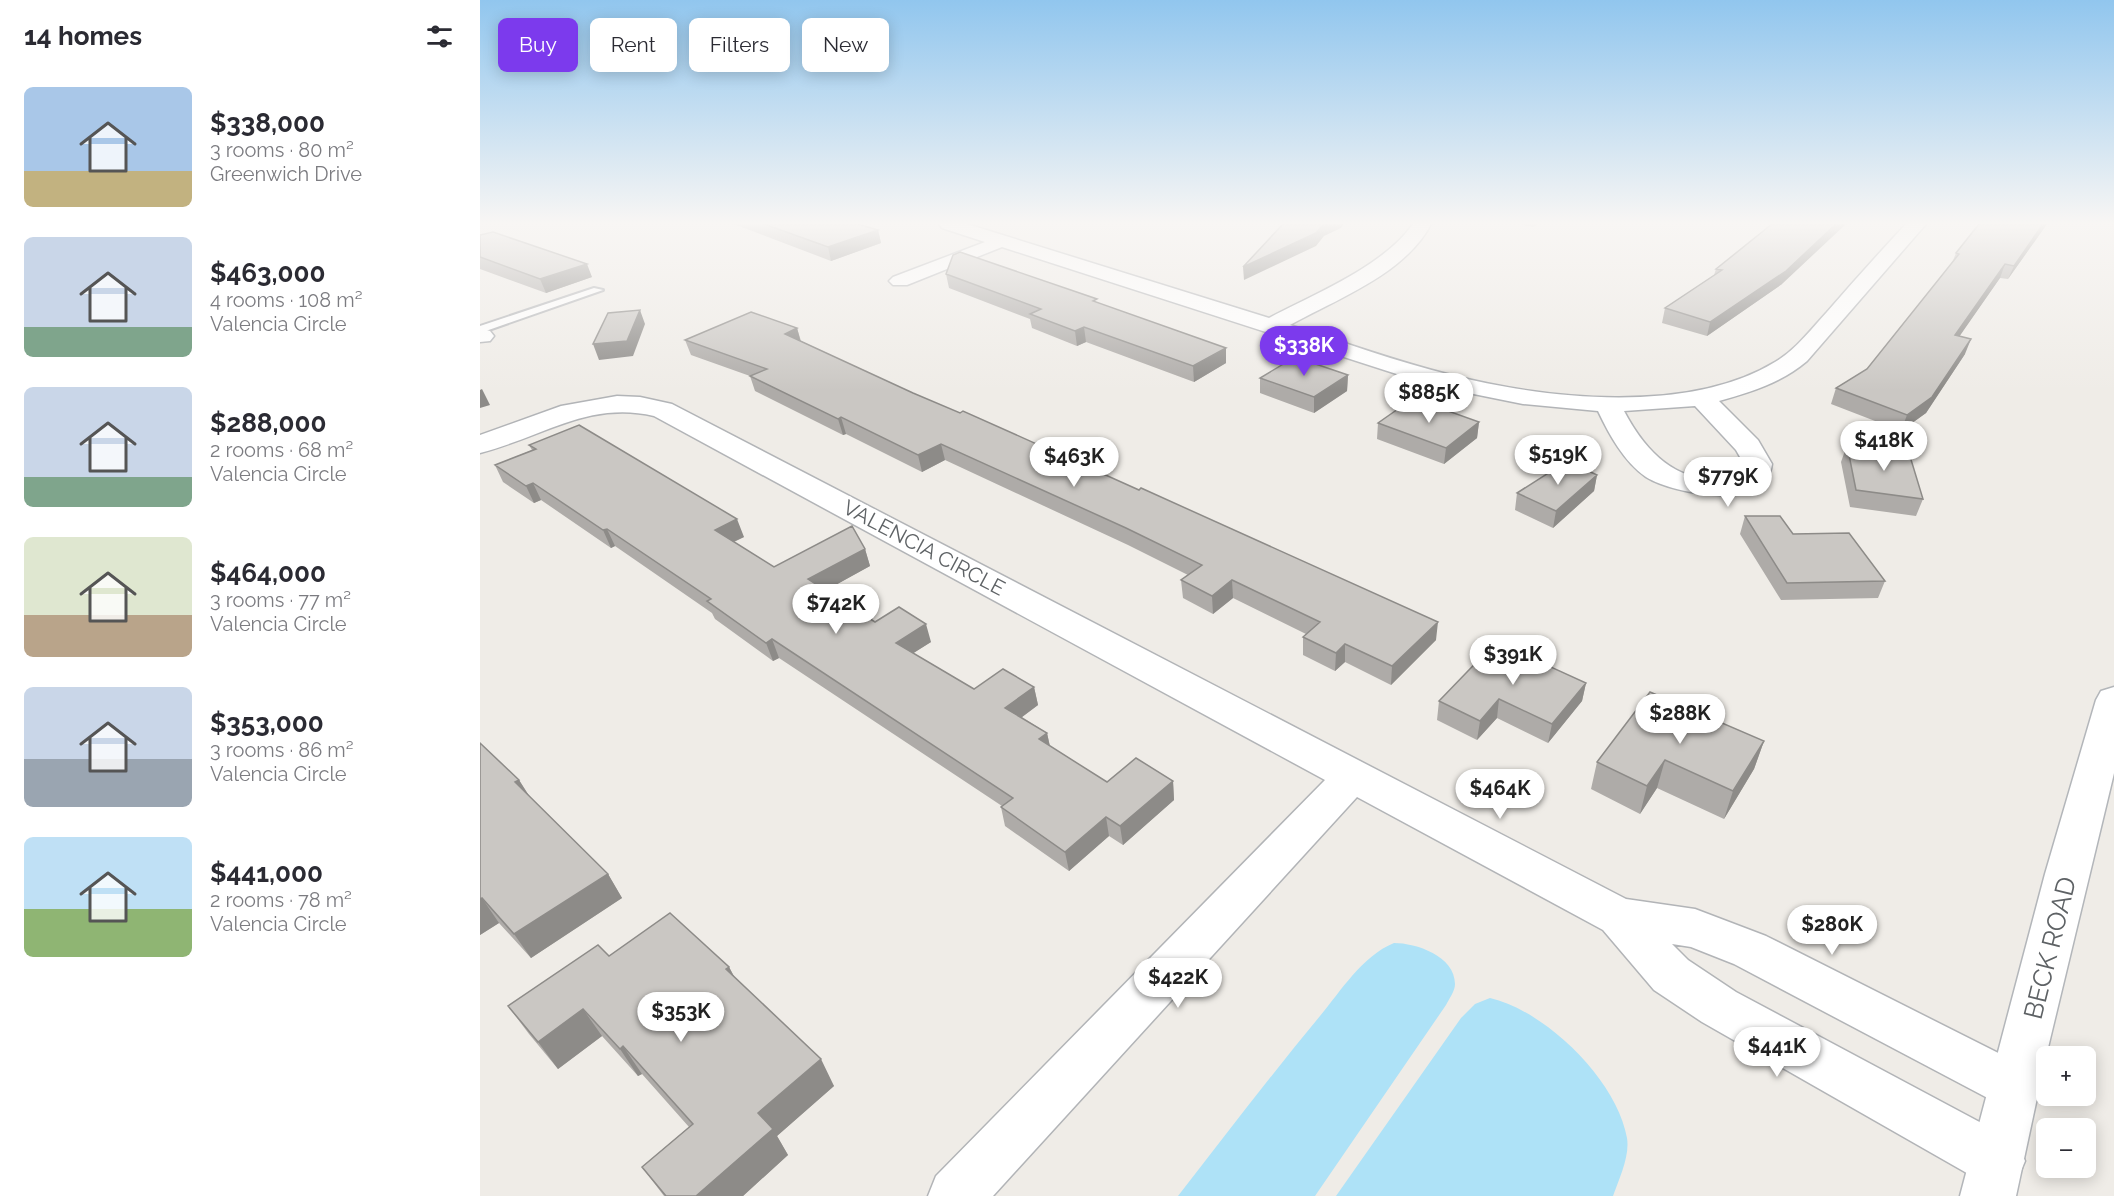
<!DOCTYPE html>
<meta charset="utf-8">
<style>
body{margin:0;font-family:Raleway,sans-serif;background:#f2f2f3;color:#2b2b33;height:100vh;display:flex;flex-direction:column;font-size:22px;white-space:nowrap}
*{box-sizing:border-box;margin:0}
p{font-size:20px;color:#7c7c81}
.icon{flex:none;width:33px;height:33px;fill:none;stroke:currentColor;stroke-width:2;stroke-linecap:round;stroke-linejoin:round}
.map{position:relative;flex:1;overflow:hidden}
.drawer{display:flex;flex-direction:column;background:#fff;width:480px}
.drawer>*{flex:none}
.guide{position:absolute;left:18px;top:18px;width:570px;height:54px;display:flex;gap:12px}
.controls{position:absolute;left:1556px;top:1046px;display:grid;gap:12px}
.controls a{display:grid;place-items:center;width:60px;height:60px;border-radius:9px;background:#fff;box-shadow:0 3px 15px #0003;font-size:30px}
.price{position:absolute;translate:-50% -51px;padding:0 14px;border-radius:21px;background:#fff;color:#222;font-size:20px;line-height:39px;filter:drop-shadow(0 2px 3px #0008)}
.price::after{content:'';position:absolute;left:50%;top:36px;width:18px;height:14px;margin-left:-9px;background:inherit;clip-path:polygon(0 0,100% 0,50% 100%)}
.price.current{background:#7c3aed;color:#fff}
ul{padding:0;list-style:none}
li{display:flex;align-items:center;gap:18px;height:150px;padding:0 24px}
li span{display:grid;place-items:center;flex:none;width:168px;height:120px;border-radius:9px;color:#555}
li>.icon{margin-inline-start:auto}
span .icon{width:72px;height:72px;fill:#fffc;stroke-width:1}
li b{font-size:26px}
h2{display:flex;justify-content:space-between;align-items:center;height:72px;padding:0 24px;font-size:26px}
.tag{padding:0 21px;border-radius:9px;background:#fff;box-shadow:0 3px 15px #0003;font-size:21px;line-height:54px}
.tag.current{background:#7c3aed;color:#fff}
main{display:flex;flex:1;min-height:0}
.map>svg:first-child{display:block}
.water{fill:#aee2f7}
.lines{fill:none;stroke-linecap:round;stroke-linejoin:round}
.service-casing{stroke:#b2b4b7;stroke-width:4}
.minor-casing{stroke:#b2b4b7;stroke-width:3}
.secondary-casing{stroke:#b3b6ba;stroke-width:3}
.service{fill:#fff;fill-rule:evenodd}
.minor{fill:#fff;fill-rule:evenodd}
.secondary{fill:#fff;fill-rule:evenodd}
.wall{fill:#aeaba8}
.shaded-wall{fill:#8d8b88}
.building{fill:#cac7c3;stroke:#8d8b88;stroke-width:1.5}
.labels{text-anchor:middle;stroke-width:6;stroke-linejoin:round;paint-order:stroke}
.street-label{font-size:21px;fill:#5e6265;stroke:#fff}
.near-street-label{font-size:26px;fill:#5e6265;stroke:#fff}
</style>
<main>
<section class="drawer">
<h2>14 homes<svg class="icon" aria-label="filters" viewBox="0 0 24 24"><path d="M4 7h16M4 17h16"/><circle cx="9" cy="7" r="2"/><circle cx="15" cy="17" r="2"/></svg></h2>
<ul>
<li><span style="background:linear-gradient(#a9c7e8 70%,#c2b280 0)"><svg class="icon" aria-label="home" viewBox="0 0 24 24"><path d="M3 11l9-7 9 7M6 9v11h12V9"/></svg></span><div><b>$338,000</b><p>3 rooms · 80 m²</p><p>Greenwich Drive</p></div></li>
<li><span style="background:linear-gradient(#c9d6e8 75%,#7fa58c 0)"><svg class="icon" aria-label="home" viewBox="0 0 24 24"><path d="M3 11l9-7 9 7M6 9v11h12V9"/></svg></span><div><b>$463,000</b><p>4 rooms · 108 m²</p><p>Valencia Circle</p></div></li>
<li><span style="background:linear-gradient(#c9d6e8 75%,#7fa58c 0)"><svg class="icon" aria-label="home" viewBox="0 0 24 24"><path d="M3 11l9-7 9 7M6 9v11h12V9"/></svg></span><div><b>$288,000</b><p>2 rooms · 68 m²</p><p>Valencia Circle</p></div></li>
<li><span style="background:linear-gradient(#dfe7d0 65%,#b9a48a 0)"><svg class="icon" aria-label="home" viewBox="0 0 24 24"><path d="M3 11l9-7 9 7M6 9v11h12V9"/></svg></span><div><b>$464,000</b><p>3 rooms · 77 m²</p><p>Valencia Circle</p></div></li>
<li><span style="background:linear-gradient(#c9d6e8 60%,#9aa5b1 0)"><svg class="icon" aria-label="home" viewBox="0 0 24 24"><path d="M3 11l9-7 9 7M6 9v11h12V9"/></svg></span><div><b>$353,000</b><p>3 rooms · 86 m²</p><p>Valencia Circle</p></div></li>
<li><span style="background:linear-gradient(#bfe0f5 60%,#8fb573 0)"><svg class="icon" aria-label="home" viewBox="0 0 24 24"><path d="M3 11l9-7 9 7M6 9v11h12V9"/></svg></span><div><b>$441,000</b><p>2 rooms · 78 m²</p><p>Valencia Circle</p></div></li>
</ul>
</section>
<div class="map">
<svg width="1634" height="1196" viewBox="0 0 1634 1196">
<rect width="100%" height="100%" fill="#efece7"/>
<path class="water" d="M 914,943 C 936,943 975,956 975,984 C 975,991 969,999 966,1005 L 835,1196 L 698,1196 C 745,1136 791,1075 840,1016 C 861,991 882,956 914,943 Z
M 1010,998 C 1066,1011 1137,1080 1147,1138 C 1150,1156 1139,1179 1133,1196 L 856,1196 L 981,1018 L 995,1004 Z"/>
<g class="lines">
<defs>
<path id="service" d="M 114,288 L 123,290 L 0,333 L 0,326 Z"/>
<path id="minor" d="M 459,224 L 487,224 L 789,318 C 834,294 903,267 933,224 L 951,224 C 925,274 857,299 810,325 C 863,342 917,362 971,375 C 1065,399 1208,415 1295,362 C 1316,350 1331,329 1347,312 C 1373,282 1399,253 1426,224 L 1446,224 L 1327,361 C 1301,383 1271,392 1239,401 L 1278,440 L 1292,464 C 1286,512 1193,494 1166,477 C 1144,462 1129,434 1118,411 L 1043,404 L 954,386 L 522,247 L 427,285 L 413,285 L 409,281 L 413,277 L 505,242 L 462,228 ZM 1215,406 L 1256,450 L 1264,464 C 1261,473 1251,477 1242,478 C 1195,484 1164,449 1144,411 Z
M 0,328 L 10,331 L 14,336 L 10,341 L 0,342 Z
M 137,396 L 160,397 L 192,404 L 1146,899 L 1215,909 L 1286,936 L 1554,1071 L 1562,1088 L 1554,1105 L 1536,1113 L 1254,964 L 1211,947 L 1192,944 L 1208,960 L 1256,992 L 1537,1142 L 1545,1161 L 1537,1180 L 1518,1188 L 1499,1180 L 1222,1022 L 1174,990 L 1123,930 L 877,797 L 513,1196 L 448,1196 L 456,1176 L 845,780 L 174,416 C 109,400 60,438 0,453 L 0,435 L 81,406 Z"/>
<path id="secondary" d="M 1634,687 L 1634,773 L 1566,1056 L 1536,1196 L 1480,1196 L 1565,874 L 1616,700 L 1621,691 Z"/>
</defs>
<use href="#service" class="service-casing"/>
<use href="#minor" class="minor-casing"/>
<use href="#secondary" class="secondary-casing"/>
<use href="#service" class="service"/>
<use href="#minor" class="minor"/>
<use href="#secondary" class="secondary"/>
</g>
<path class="wall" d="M 254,224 L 378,224 L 398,230 L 401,243 L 351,261 Z
M 1040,224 L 1058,224 L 1053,227 Z
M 1567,224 L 1528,279 L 1520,278 L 1479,336 L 1485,354 L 1446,413 L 1421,431 L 1351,404 L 1356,388 L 1387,369 L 1472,263 L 1476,253 Z
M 0,235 L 112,277 L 66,293 L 0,269 Z
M 1236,269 L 1302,284 L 1227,336 L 1182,323 L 1185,308 L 1234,275 Z
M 466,274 L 746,363 L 714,382 L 606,342 L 597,346 L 552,328 L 550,319 L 469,288 Z
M 317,328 L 321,341 L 956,640 L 911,685 L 865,662 L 855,671 L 823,655 L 823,637 L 826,634 L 753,598 L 733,614 L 703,598 L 701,580 L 708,575 L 648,545 L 465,460 L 442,472 L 366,434 L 363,435 L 275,391 L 270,376 L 211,355 L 205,340 Z
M 868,375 L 867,391 L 834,413 L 780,393 L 780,378 Z
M 999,422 L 997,438 L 964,464 L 897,439 L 898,423 Z
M 49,445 L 264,537 L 254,542 L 294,567 L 385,549 L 390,566 L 346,590 L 395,622 L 451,642 L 433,653 L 494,689 L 554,687 L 558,705 L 542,717 L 567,733 L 570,746 L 627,782 L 693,781 L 694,800 L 643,845 L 629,836 L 589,871 L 525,826 L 521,807 L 522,806 L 299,658 L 293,661 L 235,619 L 232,613 L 135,546 L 131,548 L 61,500 L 54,503 L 23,482 L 15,465 L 52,450 Z
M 1367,445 L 1443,499 L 1436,516 L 1370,507 L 1361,462 Z
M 1117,475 L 1114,491 L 1073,528 L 1035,510 L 1037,493 Z
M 1265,516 L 1313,534 L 1405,581 L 1398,598 L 1301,600 L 1260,534 Z
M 1106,683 L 1102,701 L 1068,743 L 1017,718 L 997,740 L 957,720 L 959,701 Z
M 1284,741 L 1274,769 L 1244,819 L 1177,788 L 1160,814 L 1111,789 L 1117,762 Z
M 0,743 L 39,780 L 50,797 L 128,874 L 142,898 L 51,958 L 19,923 L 0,935 Z
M 129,956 L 249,967 L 255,978 L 354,1086 L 297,1136 L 308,1155 L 263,1196 L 184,1196 L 162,1167 L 209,1127 L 162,1074 L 158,1076 L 122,1036 L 78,1069 L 49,1034 L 28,1006 Z"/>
<path class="shaded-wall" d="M 844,224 L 864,224 L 861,228 L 844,236 L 836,246 L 764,280 L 763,267 Z
M 1356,224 L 1366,224 L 1302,284 L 1227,336 L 1230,322 Z
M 1563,224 L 1567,224 L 1528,279 L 1534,266 Z
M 398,230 L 401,243 L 351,261 L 348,247 Z
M 107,264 L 112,277 L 66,293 L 60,279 Z
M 1525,264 L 1520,278 L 1470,350 L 1475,335 Z
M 160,310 L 165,324 L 153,356 L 119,360 L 113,344 Z
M 604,327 L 606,342 L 597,346 L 595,331 Z
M 317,328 L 321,343 L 305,334 Z
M 1491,339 L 1485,354 L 1446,413 L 1421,431 L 1427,415 Z
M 746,348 L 746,363 L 714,382 L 713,366 Z
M 868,375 L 867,391 L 834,413 L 834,397 Z
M 2,389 L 10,405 L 0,408 L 0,390 Z
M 361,417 L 366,434 L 363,435 L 358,419 Z
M 999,422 L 997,438 L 964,464 L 966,448 Z
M 461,444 L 465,460 L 442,472 L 438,455 Z
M 1117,475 L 1114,491 L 1073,528 L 1076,511 Z
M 53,483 L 61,500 L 54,503 L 46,486 Z
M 257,519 L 264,537 L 242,547 L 235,530 Z
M 127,529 L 135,546 L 131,548 L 123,530 Z
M 385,549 L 390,566 L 334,597 L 328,579 Z
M 752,580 L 753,598 L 733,614 L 732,596 Z
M 958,622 L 956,640 L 911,685 L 912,666 Z
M 446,624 L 451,642 L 421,661 L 416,643 Z
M 292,639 L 299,658 L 293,661 L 286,643 Z
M 865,644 L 865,662 L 855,671 L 856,653 Z
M 1106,683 L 1102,701 L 1068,743 L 1072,724 Z
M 554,687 L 558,705 L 530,726 L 525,708 Z
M 1019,699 L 1017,718 L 997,740 L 1000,721 Z
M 567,733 L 571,752 L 559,739 Z
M 1284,741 L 1274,769 L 1244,819 L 1253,791 Z
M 1185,760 L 1177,788 L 1160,814 L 1167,786 Z
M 39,780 L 54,804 L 35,782 Z
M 693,781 L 694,800 L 643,845 L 640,826 Z
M 626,817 L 629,836 L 589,871 L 585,852 Z
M 128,874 L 142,898 L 51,958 L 34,934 Z
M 2,898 L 19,923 L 0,935 L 0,899 Z
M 249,967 L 263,994 L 246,969 Z
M 103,1009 L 122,1036 L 78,1069 L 58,1042 Z
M 143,1046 L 162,1074 L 158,1076 L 140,1049 Z
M 341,1059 L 354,1086 L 297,1136 L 308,1155 L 263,1196 L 216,1196 L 278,1113 Z"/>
<path class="building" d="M 284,224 L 378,224 L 398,230 L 348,247 Z
M 803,224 L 844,224 L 836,233 L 763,267 Z
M 1292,224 L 1356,224 L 1306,271 L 1230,322 L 1185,308 L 1242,270 L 1236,269 Z
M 1499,224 L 1563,224 L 1534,266 L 1525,264 L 1475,335 L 1491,339 L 1452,397 L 1427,415 L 1356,388 L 1387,369 L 1479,254 L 1476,253 Z
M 13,232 L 107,264 L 60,279 L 0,257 L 0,235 Z
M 480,252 L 617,299 L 613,301 L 746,348 L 713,366 L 604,327 L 595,331 L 550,314 L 561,309 L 466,274 L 473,255 Z
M 160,310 L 147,341 L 113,344 L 128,313 Z
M 271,312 L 317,328 L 305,334 L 433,393 L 480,413 L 483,411 L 659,490 L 661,488 L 958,622 L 912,666 L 865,644 L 856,653 L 823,637 L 840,622 L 752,580 L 732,596 L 701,580 L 722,565 L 646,528 L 461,444 L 438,455 L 361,417 L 358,419 L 270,376 L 287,369 L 205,340 Z
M 815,357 L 868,375 L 834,397 L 780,378 Z
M 928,402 L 942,406 L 946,403 L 999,422 L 966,448 L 898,423 Z
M 99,425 L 257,519 L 235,530 L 294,567 L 372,526 L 385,549 L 328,579 L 395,622 L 419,607 L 446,624 L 416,643 L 494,689 L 523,669 L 554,687 L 525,708 L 567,733 L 559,739 L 627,782 L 656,758 L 693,781 L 640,826 L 626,817 L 585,852 L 521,807 L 533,798 L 292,639 L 286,643 L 227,601 L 231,599 L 127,529 L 123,530 L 53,483 L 46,486 L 15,465 L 56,449 L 49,445 Z
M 1367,445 L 1429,453 L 1443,499 L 1376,490 Z
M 1087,461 L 1117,475 L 1076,511 L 1037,493 Z
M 1265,516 L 1300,516 L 1313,534 L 1369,533 L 1405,581 L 1307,583 Z
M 1016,642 L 1106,683 L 1072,724 L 1019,699 L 1000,721 L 959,701 Z
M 1170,692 L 1284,741 L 1253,791 L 1185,760 L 1167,786 L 1117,762 Z
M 0,743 L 39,780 L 35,782 L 128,874 L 34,934 L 2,898 L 0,899 Z
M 190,913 L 249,967 L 246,969 L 341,1059 L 278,1113 L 293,1129 L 216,1196 L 186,1196 L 162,1167 L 213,1124 L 143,1046 L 140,1049 L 103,1009 L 58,1042 L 28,1006 L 118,945 L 129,956 Z"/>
<linearGradient id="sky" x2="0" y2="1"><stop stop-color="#91c6ee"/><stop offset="0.57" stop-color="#f8f6f4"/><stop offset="1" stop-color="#f8f6f4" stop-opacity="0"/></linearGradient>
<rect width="1634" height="391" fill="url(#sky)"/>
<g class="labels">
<g class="street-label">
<text transform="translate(444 548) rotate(28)" y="7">VALENCIA CIRCLE</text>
</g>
<g class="near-street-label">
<text transform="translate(1570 948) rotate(-76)" y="9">BECK ROAD</text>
</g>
</g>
</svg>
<div class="controls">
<a>+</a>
<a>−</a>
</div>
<b class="price current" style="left:824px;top:377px">$338K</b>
<b class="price" style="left:949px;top:424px">$885K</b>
<b class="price" style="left:1404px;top:472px">$418K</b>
<b class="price" style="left:1078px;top:486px">$519K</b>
<b class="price" style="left:594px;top:488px">$463K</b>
<b class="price" style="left:1248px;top:508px">$779K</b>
<b class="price" style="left:356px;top:635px">$742K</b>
<b class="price" style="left:1033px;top:686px">$391K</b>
<b class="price" style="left:1200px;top:745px">$288K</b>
<b class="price" style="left:1020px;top:820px">$464K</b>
<b class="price" style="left:1352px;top:956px">$280K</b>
<b class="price" style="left:698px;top:1009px">$422K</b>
<b class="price" style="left:201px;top:1043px">$353K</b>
<b class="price" style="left:1297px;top:1078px">$441K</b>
<div class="guide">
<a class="tag current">Buy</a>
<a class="tag">Rent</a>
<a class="tag">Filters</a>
<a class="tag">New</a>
</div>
</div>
</main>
